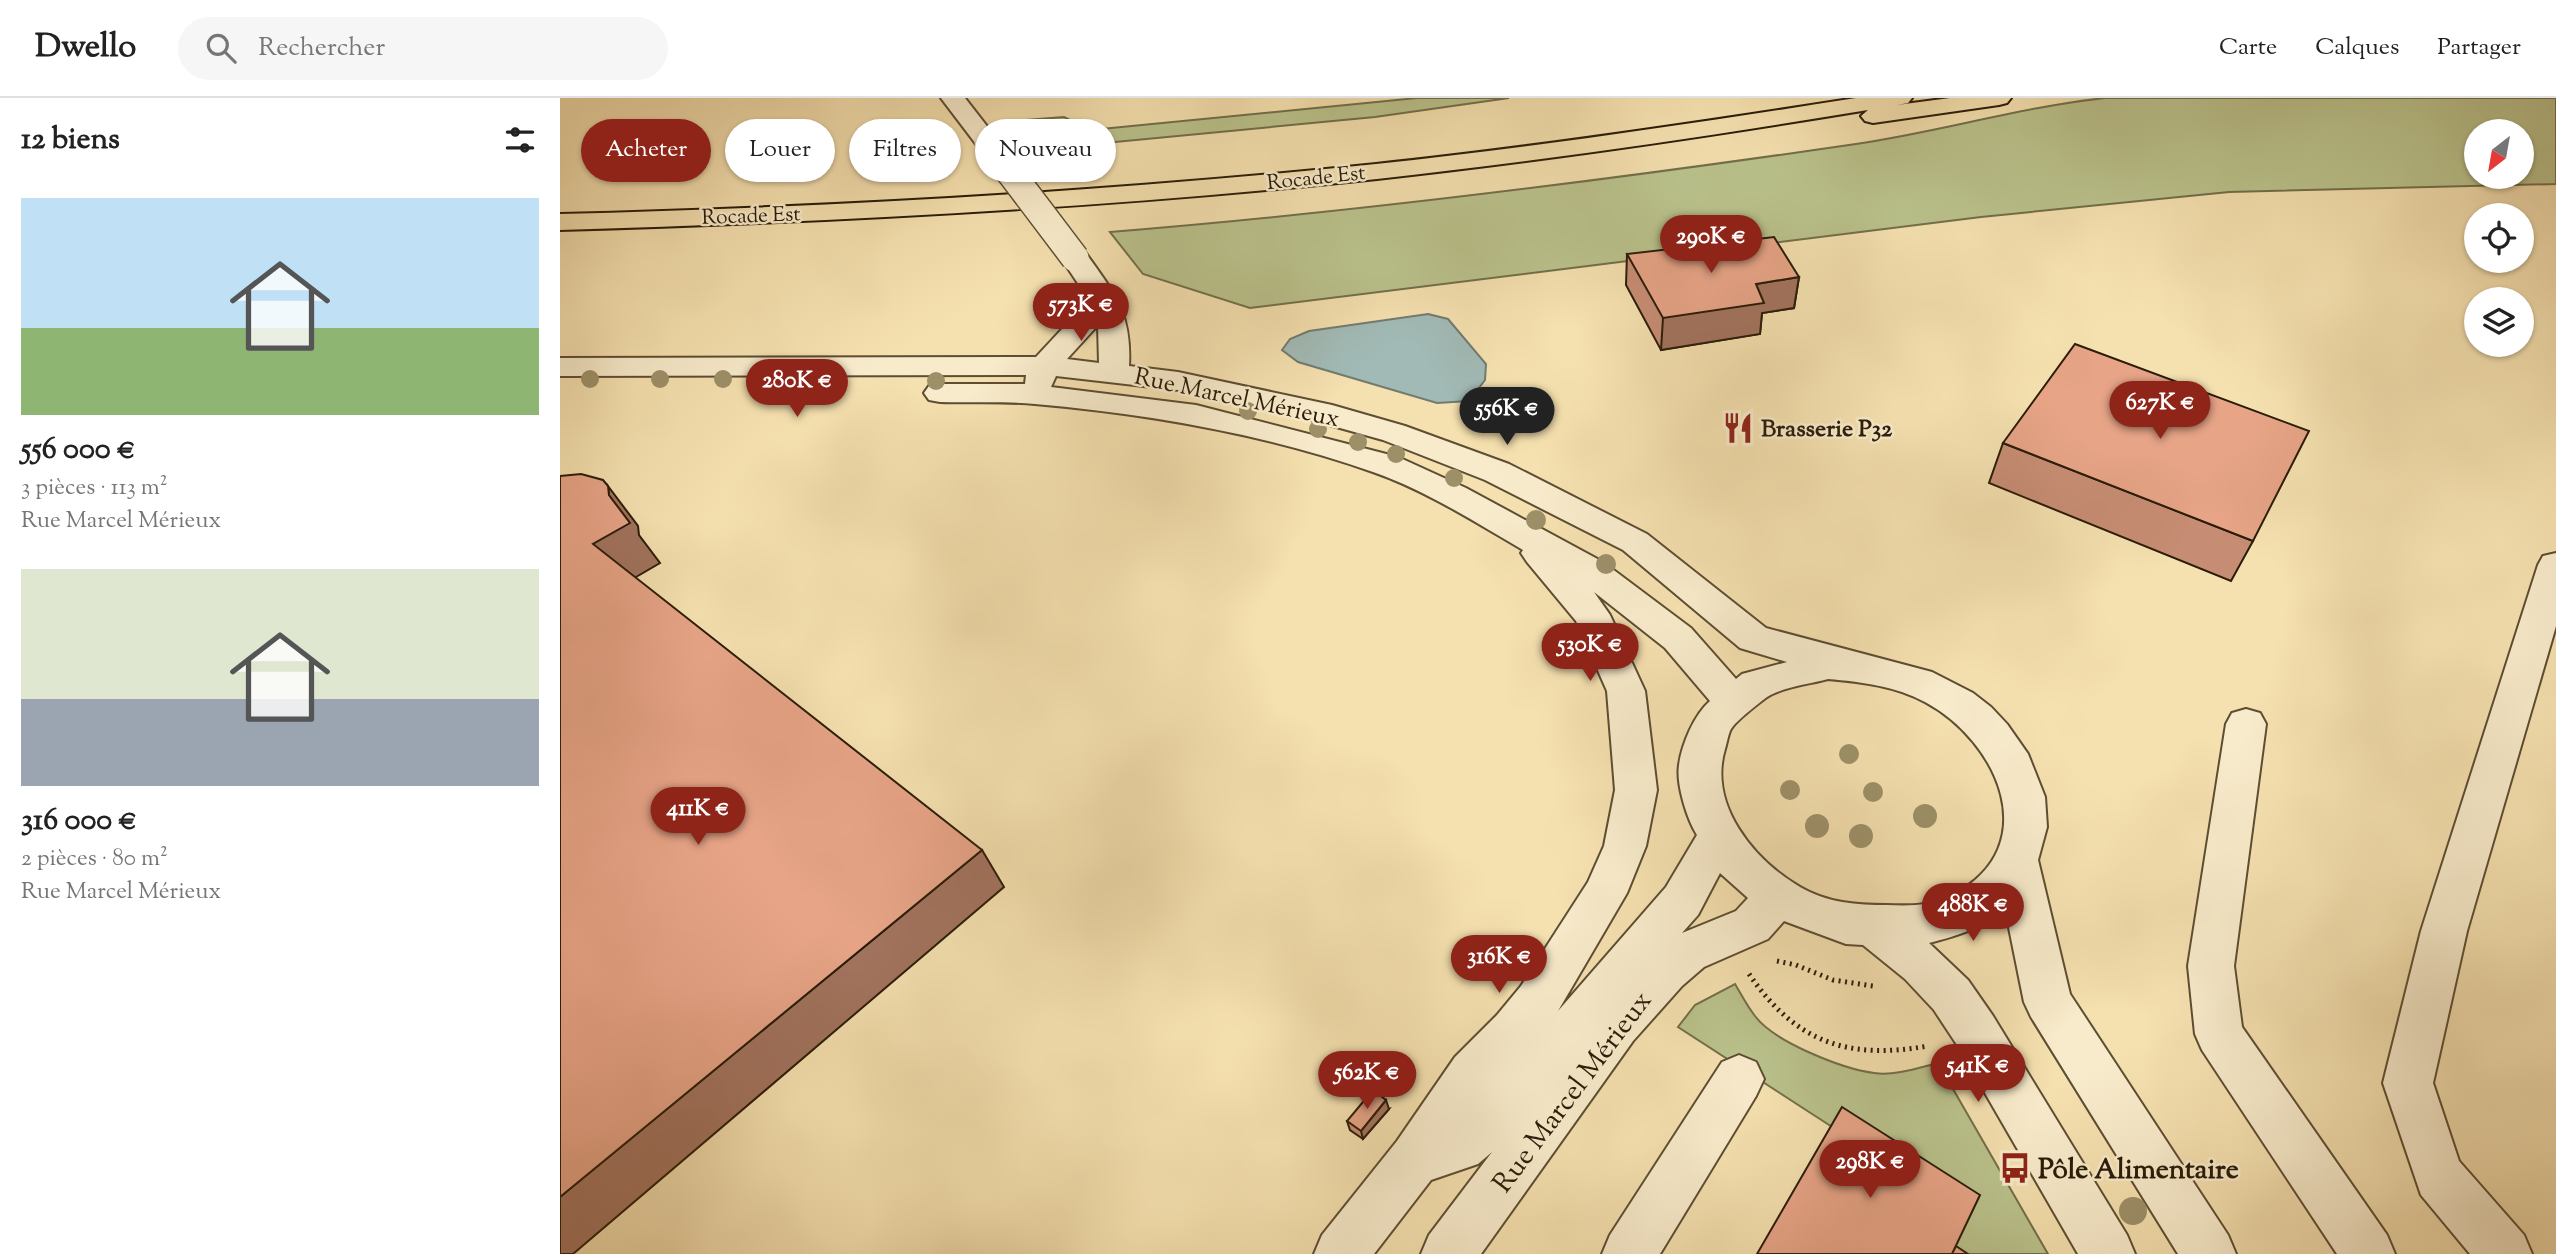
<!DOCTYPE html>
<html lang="fr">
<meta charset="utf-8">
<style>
body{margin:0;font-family:"Sorts Mill Goudy",serif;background:#f6f6f6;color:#222;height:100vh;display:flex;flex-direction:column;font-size:26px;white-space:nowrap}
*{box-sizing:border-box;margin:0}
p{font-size:23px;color:#767676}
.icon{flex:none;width:38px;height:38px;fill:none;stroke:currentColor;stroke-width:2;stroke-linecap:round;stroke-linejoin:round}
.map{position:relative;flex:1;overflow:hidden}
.panel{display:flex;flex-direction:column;background:#fff;width:560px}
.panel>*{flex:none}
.banner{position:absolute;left:21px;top:21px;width:665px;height:63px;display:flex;gap:14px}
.needle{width:46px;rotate:211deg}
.buttons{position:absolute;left:1904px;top:21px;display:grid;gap:14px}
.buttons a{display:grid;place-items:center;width:70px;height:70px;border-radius:50%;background:#fff;box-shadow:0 2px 5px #0004;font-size:35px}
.price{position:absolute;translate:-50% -60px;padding:0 16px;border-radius:24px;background:#8f2418;color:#fff;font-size:23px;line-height:46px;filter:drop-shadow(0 2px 4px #0008)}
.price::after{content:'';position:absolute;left:50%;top:42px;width:21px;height:16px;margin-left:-10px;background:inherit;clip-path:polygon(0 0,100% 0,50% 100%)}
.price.on{background:#222;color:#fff}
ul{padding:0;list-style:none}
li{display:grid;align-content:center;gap:14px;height:371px;padding:0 21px}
li span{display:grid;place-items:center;height:217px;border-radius:0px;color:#555}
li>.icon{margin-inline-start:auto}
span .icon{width:126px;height:126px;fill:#fffc;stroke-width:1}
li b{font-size:30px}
h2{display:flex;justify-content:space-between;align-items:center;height:84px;padding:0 21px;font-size:30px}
.pill{padding:0 24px;border-radius:32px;background:#fff;box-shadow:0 2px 5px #0004;font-size:24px;line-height:63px}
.pill.on{background:#8f2418;color:#fff}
header{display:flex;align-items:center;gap:42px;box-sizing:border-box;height:98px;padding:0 35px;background:#fff;border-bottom:2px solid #e0e0e0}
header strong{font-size:33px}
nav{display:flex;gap:38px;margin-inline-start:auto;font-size:24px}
.search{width:490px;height:63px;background:#f6f6f6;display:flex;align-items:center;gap:18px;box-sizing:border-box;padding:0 24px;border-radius:38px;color:#767676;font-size:26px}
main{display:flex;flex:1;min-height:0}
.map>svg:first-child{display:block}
.green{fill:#bac28c;stroke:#726f4a;stroke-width:2;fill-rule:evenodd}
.water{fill:#a1bab6;stroke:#717b71;stroke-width:2}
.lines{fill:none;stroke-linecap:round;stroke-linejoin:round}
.minor-casing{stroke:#5d4d32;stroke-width:4}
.highway-casing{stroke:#2a1c09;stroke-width:4}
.path{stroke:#2a1c09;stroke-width:5;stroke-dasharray:2 4.5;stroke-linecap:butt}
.minor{fill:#f8ebcb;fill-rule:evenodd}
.highway{fill:#f5e0af;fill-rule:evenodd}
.minor-bridge-casing{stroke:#5d4d32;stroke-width:30;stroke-linecap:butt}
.minor-bridge{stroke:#f8ebcb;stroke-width:27}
.tree{fill:#9d9069}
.wall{fill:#c78d74;stroke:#2a1c09;stroke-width:2}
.shaded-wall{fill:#a2735e;stroke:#2a1c09;stroke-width:2}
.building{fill:#e7a487;stroke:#2a1c09;stroke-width:2}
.labels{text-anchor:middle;stroke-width:5;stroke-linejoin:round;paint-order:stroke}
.far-street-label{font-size:21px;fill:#2a1c09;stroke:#f8ebcb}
.street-label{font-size:24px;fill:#2a1c09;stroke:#f8ebcb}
.poi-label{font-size:24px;font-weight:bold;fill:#2a1c09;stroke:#f8ebcb;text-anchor:start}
.near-street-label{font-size:28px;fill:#2a1c09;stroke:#f8ebcb}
.near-poi-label{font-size:28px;font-weight:bold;fill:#2a1c09;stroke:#f8ebcb;text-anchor:start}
</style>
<header>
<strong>Dwello</strong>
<div class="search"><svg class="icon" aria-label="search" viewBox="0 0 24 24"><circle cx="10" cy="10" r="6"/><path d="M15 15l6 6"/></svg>Rechercher</div>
<nav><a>Carte</a><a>Calques</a><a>Partager</a></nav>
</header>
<main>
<section class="panel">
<h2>12 biens<svg class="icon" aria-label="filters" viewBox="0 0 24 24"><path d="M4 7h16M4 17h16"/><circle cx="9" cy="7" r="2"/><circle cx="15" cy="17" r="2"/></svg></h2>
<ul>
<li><span style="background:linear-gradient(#bfe0f5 60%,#8fb573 0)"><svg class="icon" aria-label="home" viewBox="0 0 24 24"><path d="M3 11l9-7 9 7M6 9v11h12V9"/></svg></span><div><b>556 000 €</b><p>3 pièces · 113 m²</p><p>Rue Marcel Mérieux</p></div></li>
<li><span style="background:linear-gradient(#dfe7d0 60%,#9aa5b1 0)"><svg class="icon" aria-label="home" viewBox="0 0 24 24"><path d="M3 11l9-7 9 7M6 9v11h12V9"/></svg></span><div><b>316 000 €</b><p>2 pièces · 80 m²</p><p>Rue Marcel Mérieux</p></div></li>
</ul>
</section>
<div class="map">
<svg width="1996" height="1156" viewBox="0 0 1996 1156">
<rect width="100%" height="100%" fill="#f5e0af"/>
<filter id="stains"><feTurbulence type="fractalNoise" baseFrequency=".00286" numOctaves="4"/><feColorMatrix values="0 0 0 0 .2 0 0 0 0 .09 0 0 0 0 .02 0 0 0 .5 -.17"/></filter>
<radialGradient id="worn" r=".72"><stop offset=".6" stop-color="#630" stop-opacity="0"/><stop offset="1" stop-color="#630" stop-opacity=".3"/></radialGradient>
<path class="green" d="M 857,0 L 949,0 L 815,19 L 461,53 L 438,24 L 504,19 L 531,32 Z
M 1545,0 L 1996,0 L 1996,86 L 1669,94 L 1421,119 L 690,210 L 583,176 L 550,134 C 799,114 1048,82 1296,46 C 1379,34 1461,9 1545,0 ZM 1916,33 L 1962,33 L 1962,79 L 1916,79 Z
M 1175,886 C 1181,896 1187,908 1195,918 C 1214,944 1283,971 1314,975 C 1335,978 1358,970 1378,965 L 1488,1156 L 1390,1156 L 1408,1117 L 1118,929 L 1135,907 Z"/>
<path class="water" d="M 868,216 L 888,221 L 926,266 L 925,282 L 909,303 L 877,305 L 738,264 L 722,252 L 730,241 L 749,233 Z"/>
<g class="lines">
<defs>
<path id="minor" d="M 381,0 L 405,0 L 440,45 L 437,50 L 428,52 L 419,50 Z
M 515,152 L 525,154 C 554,195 572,215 569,268 L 618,274 L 772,307 L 845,328 L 949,366 L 1087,436 L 1206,530 L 1372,574 L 1413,595 L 1431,609 L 1447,626 L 1468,656 L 1485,699 L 1487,729 L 1478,762 L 1510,896 L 1668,1137 L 1676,1156 L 1618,1156 L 1471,919 L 1464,904 L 1445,810 C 1425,830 1396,838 1369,845 L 1408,882 L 1433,918 L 1567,1137 L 1575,1156 L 1518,1156 L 1399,950 L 1374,912 L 1345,881 L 1303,847 L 1286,846 L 1224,823 L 1208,841 L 1144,869 L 1122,888 L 1073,943 L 921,1156 L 861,1156 L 869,1137 L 932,1054 L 918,1066 L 871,1082 L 814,1156 L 754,1156 L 762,1137 L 837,1043 L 895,959 L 937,917 L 961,888 L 1028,784 L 1044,748 L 1055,692 L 1047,593 L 1016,523 L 967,464 L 961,455 L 963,452 C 915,424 865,392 813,374 C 705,336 589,316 475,306 C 444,303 412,305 380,304 L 369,302 L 364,295 L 369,288 L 380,286 L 465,286 L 466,277 L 0,278 L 0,260 L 476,259 L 529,202 L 501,160 L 505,154 ZM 538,227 L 539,265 L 507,261 ZM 496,278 L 618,292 L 755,323 L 823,342 L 925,382 L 1063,452 L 1180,550 L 1227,564 L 1182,576 L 1176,581 L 1131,530 L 1043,464 L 906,390 L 838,359 L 636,307 L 491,289 ZM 1034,494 L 1105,550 L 1150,603 C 1134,617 1122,646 1119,667 C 1116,686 1127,721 1137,737 L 1106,789 L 998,913 L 1067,795 L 1086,748 L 1097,692 L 1085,593 L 1050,517 ZM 1268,581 C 1302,584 1335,588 1365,604 C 1438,643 1485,748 1394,796 C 1372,808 1351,808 1327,807 C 1297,807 1267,805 1240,789 C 1194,762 1148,707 1165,651 C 1167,645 1168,636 1171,631 C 1176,623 1199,605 1207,599 C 1223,589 1250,586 1268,581 ZM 1160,775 L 1188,800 L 1176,813 L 1122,835 L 1138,817 Z
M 1996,455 L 1996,528 L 1907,833 L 1873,985 L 1899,1063 L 1964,1137 L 1972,1156 L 1910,1156 L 1861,1097 L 1823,985 L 1861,833 L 1978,467 L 1983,458 Z
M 1686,611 L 1700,615 L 1706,626 L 1674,868 L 1682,929 L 1827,1137 L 1835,1156 L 1777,1156 L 1642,952 L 1635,936 L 1628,868 L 1666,626 L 1672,615 Z
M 1179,957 L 1196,964 L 1204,981 L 1196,998 L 1100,1156 L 1042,1156 L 1050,1137 L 1162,964 Z"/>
<path id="highway" d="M 1296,0 L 1352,0 L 1348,5 L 1337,7 L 1390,0 L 1451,0 L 1447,5 L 1439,7 L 1313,25 L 1305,23 L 1301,18 L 1308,12 C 1145,39 981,63 817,81 C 546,110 273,124 0,132 L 0,116 C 273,109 545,94 816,66 C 977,49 1137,25 1296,0 Z"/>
</defs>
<use href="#minor" class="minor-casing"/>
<use href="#highway" class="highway-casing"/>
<path class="path" d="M 1217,863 L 1236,867 L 1273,882 L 1313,888
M 1189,876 C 1236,945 1288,962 1368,948"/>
<use href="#minor" class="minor"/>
<use href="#highway" class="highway"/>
<defs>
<path id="minor-bridge" d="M 428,45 L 515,160"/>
</defs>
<use href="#minor-bridge" class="minor-bridge-casing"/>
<use href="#minor-bridge" class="minor-bridge"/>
</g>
<g class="tree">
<circle cx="30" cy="281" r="9"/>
<circle cx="100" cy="281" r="9"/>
<circle cx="163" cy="281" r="9"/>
<circle cx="208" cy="281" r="9"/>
<circle cx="261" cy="282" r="9"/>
<circle cx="376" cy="283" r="9"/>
<circle cx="688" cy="313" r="9"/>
<circle cx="758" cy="331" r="9"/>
<circle cx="798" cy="344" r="9"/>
<circle cx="836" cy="356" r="9"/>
<circle cx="894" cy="380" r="9"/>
<circle cx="976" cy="422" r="10"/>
<circle cx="1046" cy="466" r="10"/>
<circle cx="1289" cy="656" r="10"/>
<circle cx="1230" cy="692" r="10"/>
<circle cx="1313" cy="694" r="10"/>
<circle cx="1365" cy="718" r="12"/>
<circle cx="1257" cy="728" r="12"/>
<circle cx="1301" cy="738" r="12"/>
<circle cx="1573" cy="1113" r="14"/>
</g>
<path class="wall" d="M 1067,156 L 1239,179 L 1234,210 L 1202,215 L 1200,236 L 1101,252 L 1066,187 Z
M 1443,345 L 1693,443 L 1671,483 L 1429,385 Z
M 829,1011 L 803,1041 L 790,1032 L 787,1023 Z"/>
<path class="shaded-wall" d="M 1239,179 L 1234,210 L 1202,215 L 1200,236 L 1101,252 L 1103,220 L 1196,186 Z
M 48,388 L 78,428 L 79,437 L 100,465 L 64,486 L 33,446 L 49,397 Z
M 422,752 L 444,789 L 13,1156 L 0,1156 L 0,1099 Z
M 826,1002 L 829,1011 L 803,1041 L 801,1033 Z"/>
<path class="building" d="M 1214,139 L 1239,179 L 1196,186 L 1204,205 L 1103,220 L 1067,156 Z
M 1515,246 L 1749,333 L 1693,443 L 1443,345 Z
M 21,376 L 43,382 L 48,388 L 49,397 L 70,425 L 33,446 L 422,752 L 0,1099 L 0,378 Z
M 813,992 L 826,1002 L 801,1033 L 787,1023 Z
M 1282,1009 L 1420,1097 L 1392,1156 L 1197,1156 Z
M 1396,1148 L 1408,1156 L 1392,1156 Z"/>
<defs>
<symbol id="restaurant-bare" viewBox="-9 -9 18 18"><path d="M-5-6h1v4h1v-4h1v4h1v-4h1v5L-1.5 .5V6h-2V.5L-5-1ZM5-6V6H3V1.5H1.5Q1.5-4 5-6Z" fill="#8f2418" stroke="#f8ebcb" stroke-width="2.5" paint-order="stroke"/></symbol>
<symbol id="bus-bare" viewBox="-9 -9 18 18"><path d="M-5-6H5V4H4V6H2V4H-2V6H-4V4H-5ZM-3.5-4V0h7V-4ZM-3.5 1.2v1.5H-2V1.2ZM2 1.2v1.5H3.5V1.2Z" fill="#8f2418" stroke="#f8ebcb" stroke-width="2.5" paint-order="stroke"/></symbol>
</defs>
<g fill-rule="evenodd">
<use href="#restaurant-bare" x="1156" y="308" width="44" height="44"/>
<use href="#bus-bare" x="1433" y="1048" width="44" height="44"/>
</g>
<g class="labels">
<g class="far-street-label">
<text transform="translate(756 79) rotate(-6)" y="7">Rocade Est</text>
<text transform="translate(191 117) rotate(-2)" y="7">Rocade Est</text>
</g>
<g class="street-label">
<text transform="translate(677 299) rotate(12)" y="8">Rue Marcel Mérieux</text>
</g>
<g class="poi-label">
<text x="1201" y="338">Brasserie P32</text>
</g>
<g class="near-street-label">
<text transform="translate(1011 993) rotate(-53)" y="10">Rue Marcel Mérieux</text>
</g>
<g class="near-poi-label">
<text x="1478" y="1080">Pôle Alimentaire</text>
</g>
</g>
<rect width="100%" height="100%" filter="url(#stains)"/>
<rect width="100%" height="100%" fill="url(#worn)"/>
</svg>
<div class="buttons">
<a><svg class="needle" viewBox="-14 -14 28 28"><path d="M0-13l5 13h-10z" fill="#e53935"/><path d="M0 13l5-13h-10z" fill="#767676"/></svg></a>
<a><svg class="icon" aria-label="locate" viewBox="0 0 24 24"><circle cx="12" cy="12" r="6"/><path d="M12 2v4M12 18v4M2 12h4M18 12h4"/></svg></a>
<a><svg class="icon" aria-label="layers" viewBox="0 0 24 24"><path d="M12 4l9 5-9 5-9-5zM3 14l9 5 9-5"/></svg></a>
</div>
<b class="price" style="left:1151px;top:177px">290K €</b>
<b class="price" style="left:521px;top:245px">573K €</b>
<b class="price" style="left:237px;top:321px">280K €</b>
<b class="price" style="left:1600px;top:343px">627K €</b>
<b class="price on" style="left:947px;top:349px">556K €</b>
<b class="price" style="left:1030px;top:585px">530K €</b>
<b class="price" style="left:138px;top:749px">411K €</b>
<b class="price" style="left:1413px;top:845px">488K €</b>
<b class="price" style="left:939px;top:897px">316K €</b>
<b class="price" style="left:1418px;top:1006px">541K €</b>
<b class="price" style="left:807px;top:1013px">562K €</b>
<b class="price" style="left:1310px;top:1102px">298K €</b>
<div class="banner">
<a class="pill on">Acheter</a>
<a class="pill">Louer</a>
<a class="pill">Filtres</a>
<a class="pill">Nouveau</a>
</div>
</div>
</main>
